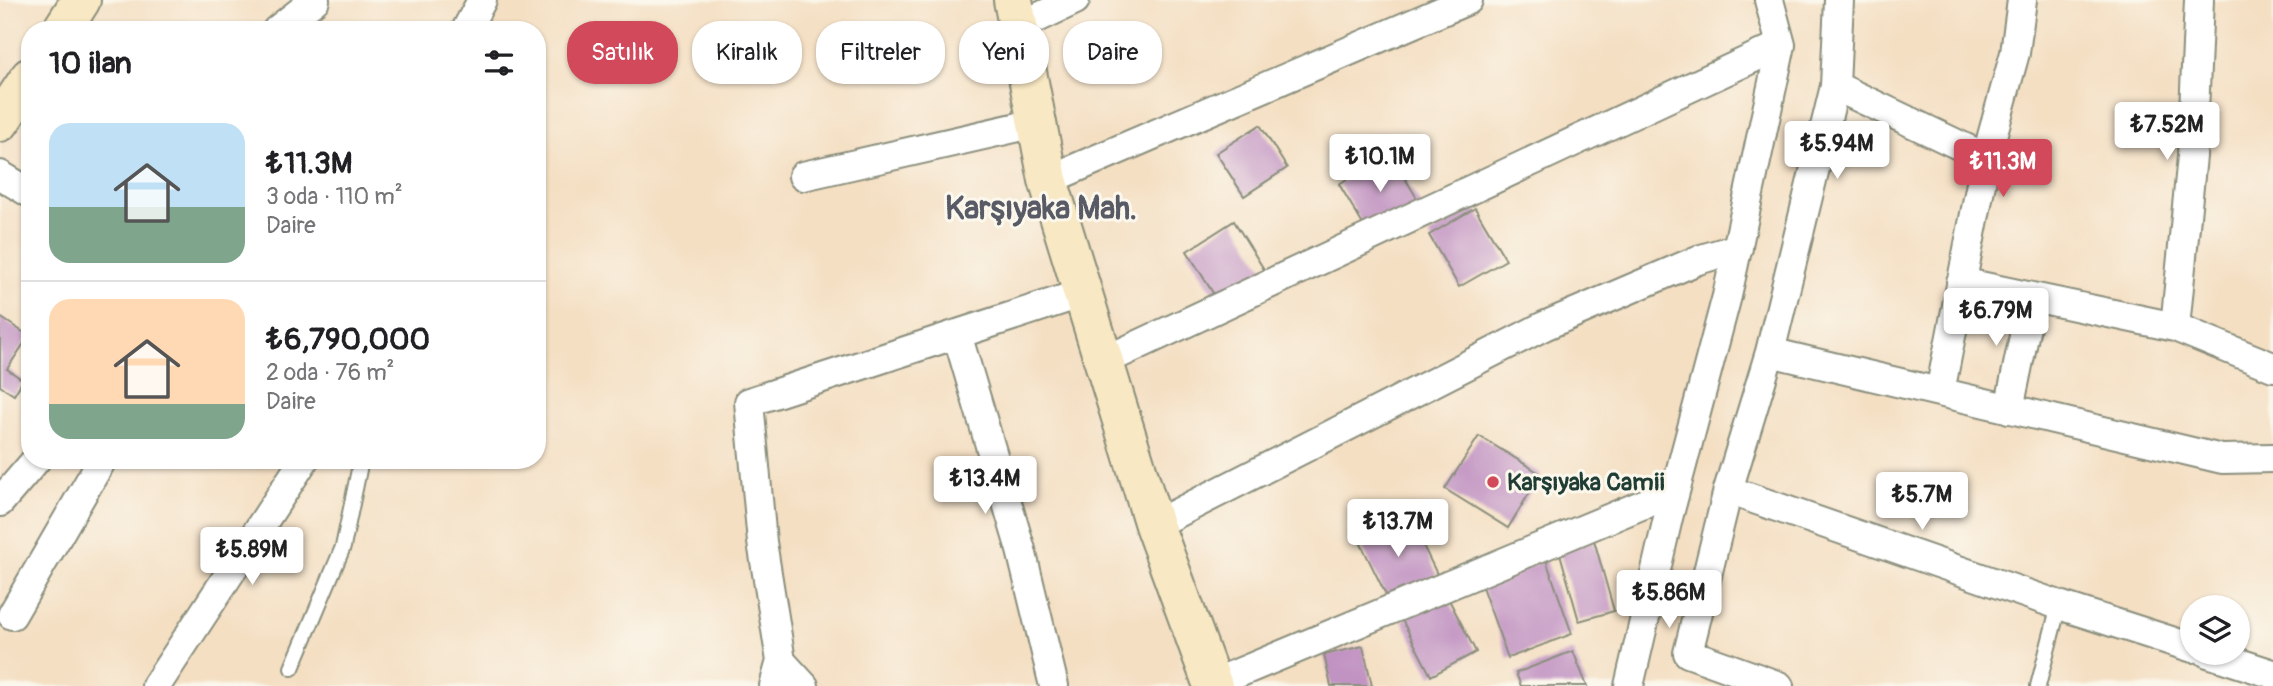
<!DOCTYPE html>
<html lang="tr">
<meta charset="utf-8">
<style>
body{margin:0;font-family:Pangolin,sans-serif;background:#f6f6f6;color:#202124;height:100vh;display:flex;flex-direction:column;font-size:26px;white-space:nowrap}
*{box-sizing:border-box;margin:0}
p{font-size:23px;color:#757577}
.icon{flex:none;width:38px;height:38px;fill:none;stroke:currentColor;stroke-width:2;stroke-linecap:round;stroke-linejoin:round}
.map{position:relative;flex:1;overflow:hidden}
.drawer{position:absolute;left:21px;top:21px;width:525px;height:448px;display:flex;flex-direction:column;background:#fff;border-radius:28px;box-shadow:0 2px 5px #0004}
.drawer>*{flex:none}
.banner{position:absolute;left:567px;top:21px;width:665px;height:63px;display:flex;gap:14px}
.buttons{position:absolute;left:2180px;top:595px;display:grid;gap:14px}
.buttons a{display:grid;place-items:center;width:70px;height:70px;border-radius:50%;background:#fff;box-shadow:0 2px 5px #0004;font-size:35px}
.price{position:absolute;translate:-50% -60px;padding:0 16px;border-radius:7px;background:#fff;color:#222;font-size:23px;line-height:46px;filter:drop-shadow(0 2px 4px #0008)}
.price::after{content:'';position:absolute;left:50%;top:42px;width:21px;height:16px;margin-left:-10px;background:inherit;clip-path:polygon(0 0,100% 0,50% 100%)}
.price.selected{background:#d1495b;color:#fff}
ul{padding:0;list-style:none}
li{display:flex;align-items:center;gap:21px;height:175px;padding:0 28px}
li+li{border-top:2px solid #e0e0e0}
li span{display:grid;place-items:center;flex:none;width:196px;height:140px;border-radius:21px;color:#555}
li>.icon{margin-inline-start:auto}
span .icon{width:84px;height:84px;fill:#fffc;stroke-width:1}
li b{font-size:30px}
h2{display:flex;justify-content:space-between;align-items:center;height:84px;padding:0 28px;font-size:30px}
.tag{padding:0 24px;border-radius:28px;background:#fff;box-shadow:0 2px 5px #0004;font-size:24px;line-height:63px}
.tag.selected{background:#d1495b;color:#fff}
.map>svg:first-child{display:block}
.building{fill:#c193c2}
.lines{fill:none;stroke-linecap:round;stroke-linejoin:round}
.lane-casing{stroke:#8a8e7c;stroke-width:18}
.street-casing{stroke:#8a8e7c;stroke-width:32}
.secondary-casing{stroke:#8a8e7c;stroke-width:42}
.lane{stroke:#fff;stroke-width:14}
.street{stroke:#fff;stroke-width:28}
.secondary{stroke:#f8e8c3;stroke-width:38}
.poi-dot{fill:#d1495b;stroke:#fbf7ec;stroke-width:2.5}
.labels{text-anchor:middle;stroke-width:6;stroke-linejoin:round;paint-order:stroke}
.poi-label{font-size:24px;font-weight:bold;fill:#1f3d34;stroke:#fbf7ec;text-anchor:start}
.district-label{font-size:32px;font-weight:bold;fill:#585b66;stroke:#fbf7ec}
</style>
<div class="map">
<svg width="2273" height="686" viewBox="0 0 2273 686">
<rect width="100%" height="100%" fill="#fbf7ec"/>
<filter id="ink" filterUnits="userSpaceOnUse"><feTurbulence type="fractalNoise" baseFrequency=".0143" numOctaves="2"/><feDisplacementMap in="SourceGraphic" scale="14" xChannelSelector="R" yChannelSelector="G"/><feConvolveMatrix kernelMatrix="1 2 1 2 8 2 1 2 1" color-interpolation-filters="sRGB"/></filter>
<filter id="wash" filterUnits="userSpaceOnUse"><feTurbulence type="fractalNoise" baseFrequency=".00686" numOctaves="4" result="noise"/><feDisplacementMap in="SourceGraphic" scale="28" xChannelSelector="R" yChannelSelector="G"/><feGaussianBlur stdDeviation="1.57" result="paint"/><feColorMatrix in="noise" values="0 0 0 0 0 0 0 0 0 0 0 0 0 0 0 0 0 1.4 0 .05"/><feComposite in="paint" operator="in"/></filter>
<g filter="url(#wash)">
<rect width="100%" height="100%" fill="#f4dfc3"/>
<g id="blocks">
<path class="building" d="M 1260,125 L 1287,168 L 1244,196 L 1216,153 Z
M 1390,153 L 1421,205 L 1369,235 L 1339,184 Z
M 1475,208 L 1506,260 L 1459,287 L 1429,235 Z
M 1234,221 L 1265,271 L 1218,301 L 1187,251 Z
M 0,317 L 29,336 L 7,369 L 23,380 L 14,395 L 0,386 Z
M 1479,436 L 1541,474 L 1508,528 L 1445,489 Z
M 1412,523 L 1437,574 L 1388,599 L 1359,540 L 1392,524 L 1396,530 Z
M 1594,540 L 1614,611 L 1579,621 L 1559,550 Z
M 1546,560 L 1572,634 L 1508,658 L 1481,584 Z
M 1447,596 L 1476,652 L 1431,676 L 1402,620 Z
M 1363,646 L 1372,686 L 1331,686 L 1324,655 Z
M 1573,651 L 1587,686 L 1521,686 L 1516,673 Z"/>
</g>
</g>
<g filter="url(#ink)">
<use href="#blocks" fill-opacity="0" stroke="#8a8e7c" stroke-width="2"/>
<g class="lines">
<defs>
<path id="lane" d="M 292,668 L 343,547 L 361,460
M 2038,686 L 2059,605"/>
<path id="street" d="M 1839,0 L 1835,86 L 1770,352 L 1728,490 L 2059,605 L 2193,648
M 1018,27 L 1075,0
M 277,30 L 315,0
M 466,30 L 482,0
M 1835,86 L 1986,158
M 0,175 L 30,193
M 803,176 L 1036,123
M 1048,180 L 1468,0
M 1961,282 L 2175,327 L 2273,367
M 2175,327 L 2192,156 L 2199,0
M 957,334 L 1021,550 L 1054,686
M 1770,352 L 2222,459 L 2273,458
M 1104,361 L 1781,45
M 1940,392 L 1986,158 L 2015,53 L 2022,0
M 2009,409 L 2032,297
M 1728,490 L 1688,653 L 1779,686
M 0,502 L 36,460
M 1154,525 L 1544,326 L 1698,260 L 1738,248
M 12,615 L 102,460
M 2208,653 L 2273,674
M 781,661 L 804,686
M 1212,684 L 1675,491
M 156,686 L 304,460
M 774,686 L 781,661 L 762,542 L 749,402 L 1083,293
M 1629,686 L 1668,518 L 1727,296 L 1781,45 L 1769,0"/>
<path id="secondary" d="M 1013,0 L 1048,180 L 1154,525 L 1213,686
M 62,30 L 81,0
M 0,122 L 30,77"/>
</defs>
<use href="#lane" class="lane-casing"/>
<use href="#street" class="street-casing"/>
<use href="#secondary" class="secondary-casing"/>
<use href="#lane" class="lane"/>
<use href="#street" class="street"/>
<use href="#secondary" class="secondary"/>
</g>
</g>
<circle class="poi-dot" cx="1493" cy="482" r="7"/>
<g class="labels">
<g class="poi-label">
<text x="1507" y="490">Karşıyaka Camii</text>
</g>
<g class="district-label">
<text x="1041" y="219">Karşıyaka Mah.</text>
</g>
</g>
</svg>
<div class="buttons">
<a><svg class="icon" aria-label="layers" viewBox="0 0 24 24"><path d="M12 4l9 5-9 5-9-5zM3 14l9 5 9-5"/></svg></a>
</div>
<b class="price" style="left:2167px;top:162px">₺7.52M</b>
<b class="price" style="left:1837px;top:181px">₺5.94M</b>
<b class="price" style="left:1380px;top:194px">₺10.1M</b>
<b class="price selected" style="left:2003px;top:199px">₺11.3M</b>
<b class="price" style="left:1996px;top:348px">₺6.79M</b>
<b class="price" style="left:985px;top:516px">₺13.4M</b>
<b class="price" style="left:1922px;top:532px">₺5.7M</b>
<b class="price" style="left:1398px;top:559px">₺13.7M</b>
<b class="price" style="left:252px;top:587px">₺5.89M</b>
<b class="price" style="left:1669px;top:630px">₺5.86M</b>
<div class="banner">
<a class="tag selected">Satılık</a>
<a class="tag">Kiralık</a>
<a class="tag">Filtreler</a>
<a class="tag">Yeni</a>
<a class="tag">Daire</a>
</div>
<section class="drawer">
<h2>10 ilan<svg class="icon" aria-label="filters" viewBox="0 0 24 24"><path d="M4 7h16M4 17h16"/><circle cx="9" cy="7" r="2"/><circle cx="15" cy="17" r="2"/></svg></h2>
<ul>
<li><span style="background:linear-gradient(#bfe0f5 60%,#7fa58c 0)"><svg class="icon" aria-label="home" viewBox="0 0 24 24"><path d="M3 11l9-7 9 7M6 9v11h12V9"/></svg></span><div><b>₺11.3M</b><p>3 oda · 110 m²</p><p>Daire</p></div></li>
<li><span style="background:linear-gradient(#ffd9b3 75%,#7fa58c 0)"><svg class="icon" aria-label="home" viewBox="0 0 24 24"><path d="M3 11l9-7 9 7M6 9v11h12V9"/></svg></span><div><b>₺6,790,000</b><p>2 oda · 76 m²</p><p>Daire</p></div></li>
</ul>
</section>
</div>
